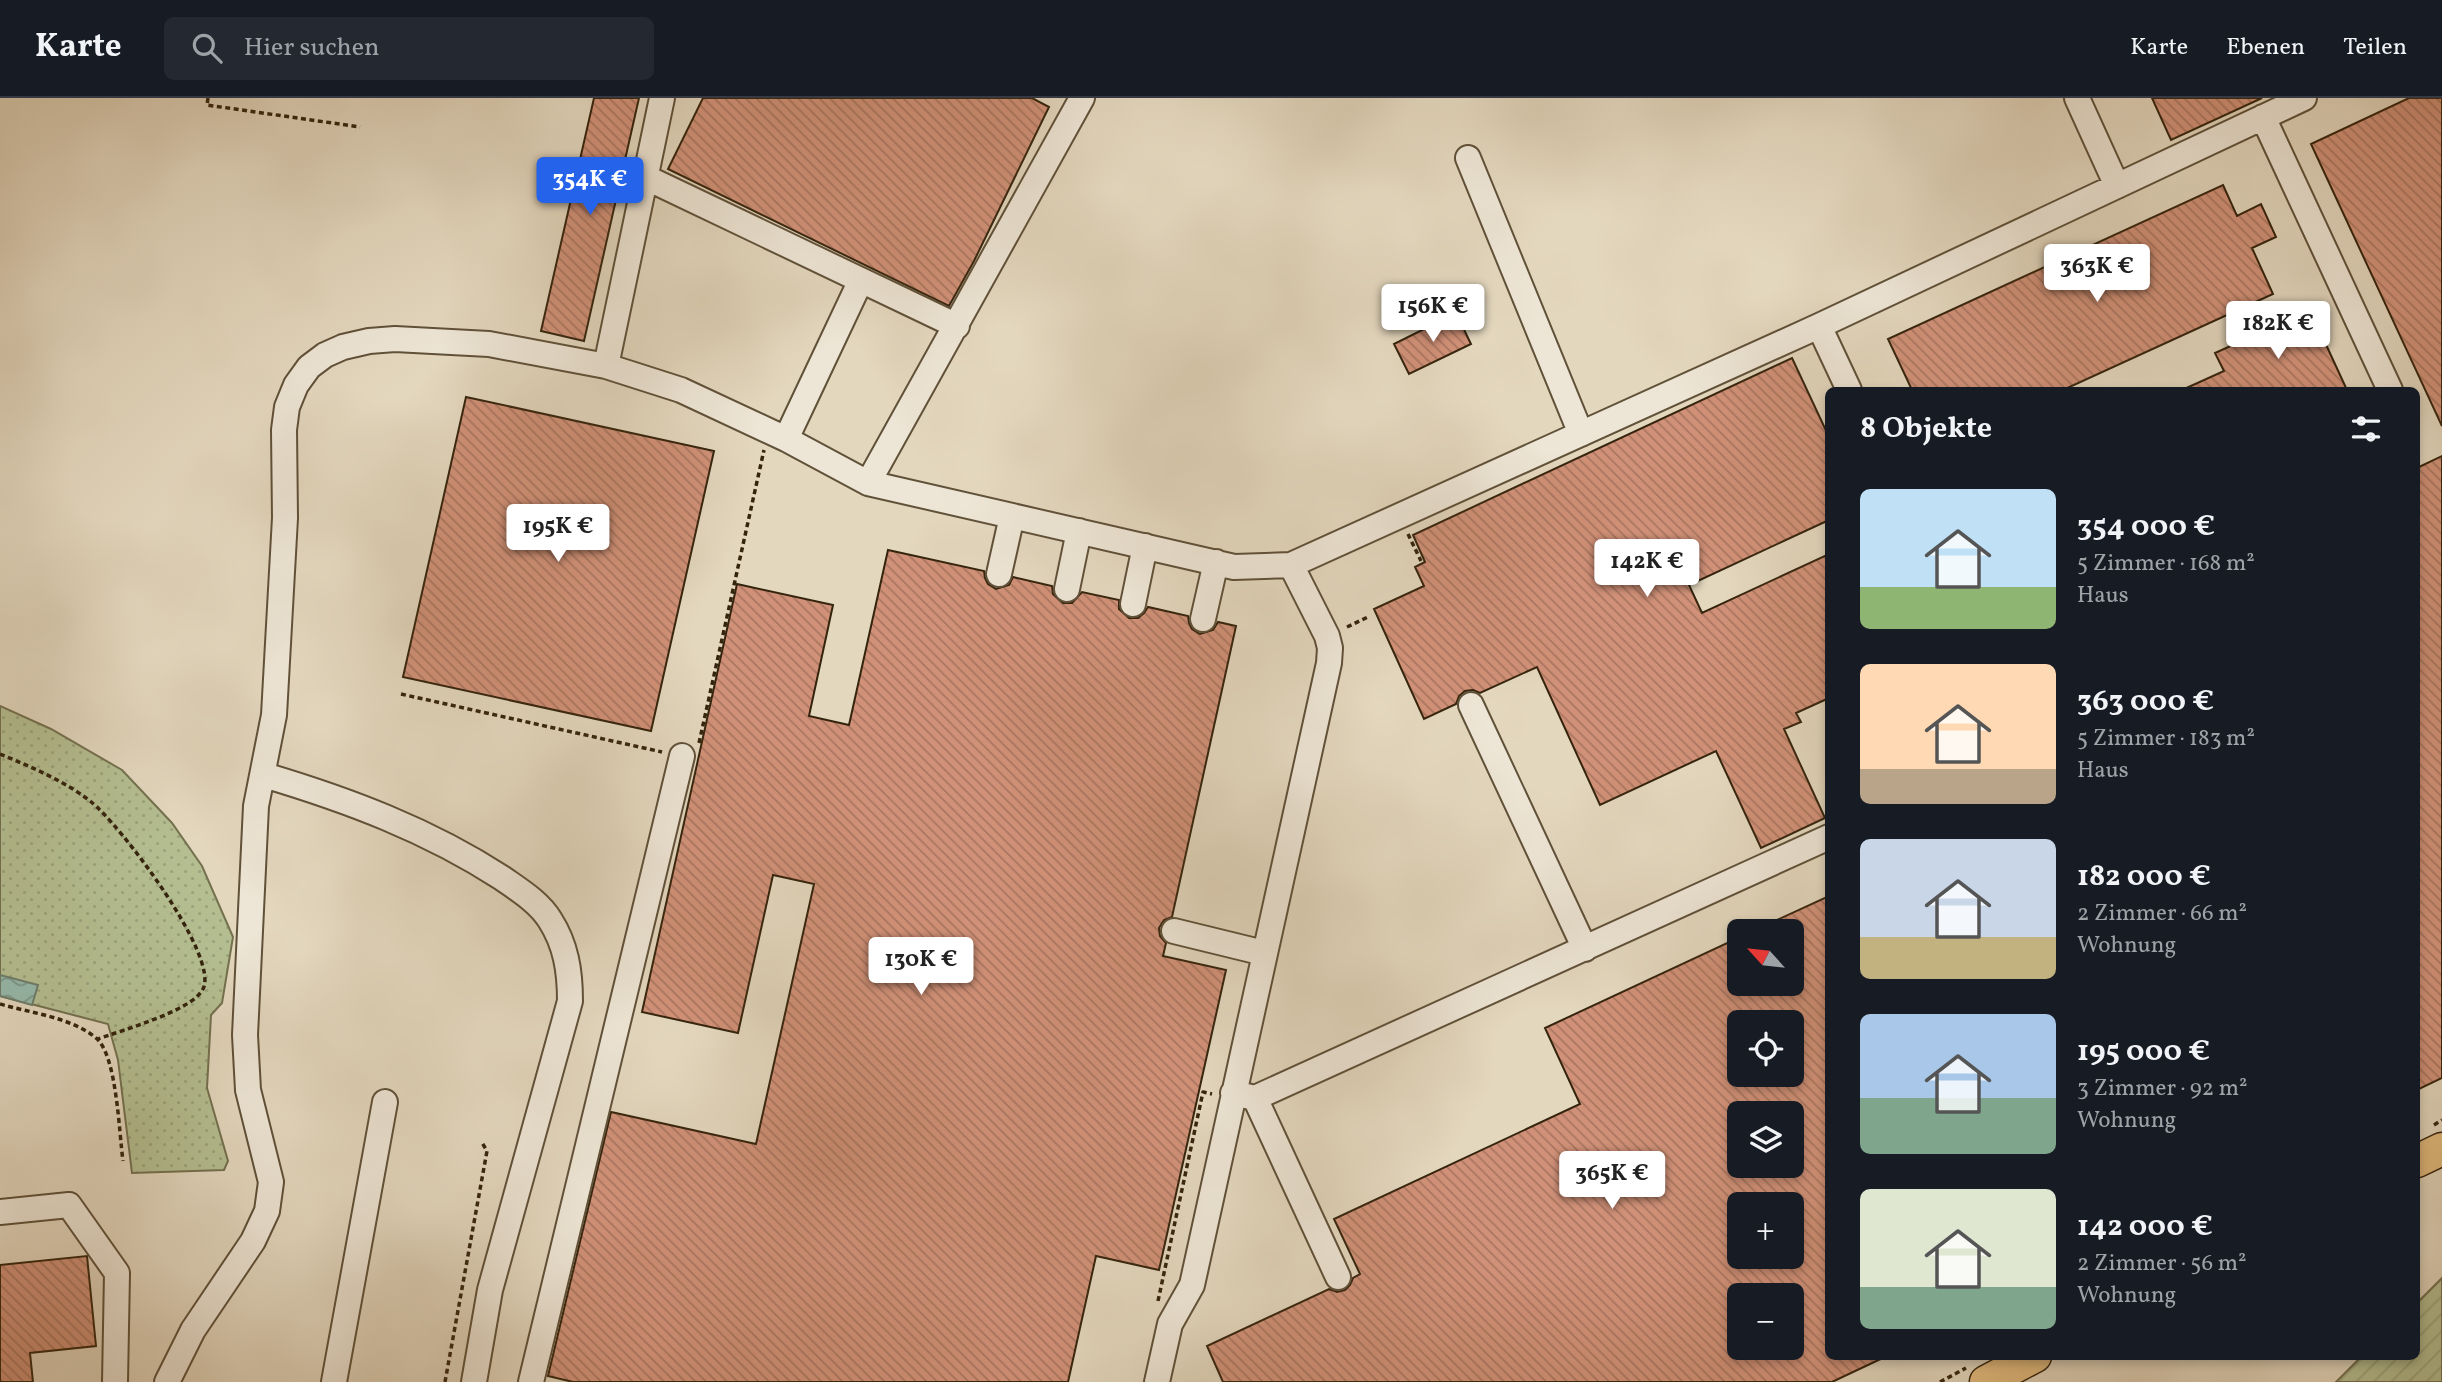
<!DOCTYPE html>
<html lang="de">
<meta charset="utf-8">
<style>
body{margin:0;font-family:Vollkorn,serif;background:#242831;color:#f1f3f6;height:100vh;display:flex;flex-direction:column;font-size:26px;white-space:nowrap}
*{box-sizing:border-box;margin:0}
p{font-size:23px;color:#9ea1a6}
.icon{flex:none;width:38px;height:38px;fill:none;stroke:currentColor;stroke-width:2;stroke-linecap:round;stroke-linejoin:round}
.map{position:relative;flex:1;overflow:hidden}
.side{position:absolute;left:1825px;top:289px;width:595px;height:973px;display:flex;flex-direction:column;background:#171b24;border-radius:10px;box-shadow:0 4px 10px #0003}
.side>*{flex:none}
.needle{width:46px;rotate:297deg}
.buttons{position:absolute;left:1727px;top:821px;display:grid;gap:14px}
.buttons a{display:grid;place-items:center;width:77px;height:77px;border-radius:10px;background:#171b24;box-shadow:0 4px 10px #0003;font-size:35px}
.price{position:absolute;translate:-50% -60px;padding:0 16px;border-radius:7px;background:#fff;color:#222;font-size:23px;line-height:46px;filter:drop-shadow(0 2px 4px #0008)}
.price::after{content:'';position:absolute;left:50%;top:42px;width:21px;height:16px;margin-left:-10px;background:inherit;clip-path:polygon(0 0,100% 0,50% 100%)}
.price.selected{background:#2563eb;color:#fff}
ul{padding:0;list-style:none}
li{display:flex;align-items:center;gap:21px;height:175px;padding:0 35px}
li span{display:grid;place-items:center;flex:none;width:196px;height:140px;border-radius:10px;color:#555}
li>.icon{margin-inline-start:auto}
span .icon{width:84px;height:84px;fill:#fffc;stroke-width:1}
li b{font-size:30px}
h2{display:flex;justify-content:space-between;align-items:center;height:84px;padding:0 35px;font-size:30px}
header{display:flex;align-items:center;gap:42px;box-sizing:border-box;height:98px;padding:0 35px;background:#171b24;border-bottom:2px solid #363941}
header strong{font-size:33px}
nav{display:flex;gap:38px;margin-inline-start:auto;font-size:24px}
.search{width:490px;height:63px;background:#242831;display:flex;align-items:center;gap:18px;box-sizing:border-box;padding:0 24px;border-radius:10px;color:#9ea1a6;font-size:26px}
.map>svg:first-child{display:block}
.grass{fill:url(#grass-dots);stroke:#74714f;stroke-width:2}
.garden{fill:url(#garden-furrows);stroke:#74714f;stroke-width:2}
.water{fill:url(#water-waves);stroke:#6f7e6c;stroke-width:2}
.building{fill:url(#building-back-hatch);stroke:#35240d;stroke-width:2;fill-rule:evenodd}
.lines{fill:none;stroke-linecap:round;stroke-linejoin:round}
.minor-casing{stroke:#605139;stroke-width:28}
.major-casing{stroke:#35240d;stroke-width:35}
.path{stroke:#35240d;stroke-width:3.5;stroke-dasharray:5 3.5;stroke-linecap:butt}
.minor{stroke:#ede5d5;stroke-width:24}
.major{stroke:#e2bc7f;stroke-width:32}
</style>
<header>
<strong>Karte</strong>
<div class="search"><svg class="icon" aria-label="search" viewBox="0 0 24 24"><circle cx="10" cy="10" r="6"/><path d="M15 15l6 6"/></svg>Hier suchen</div>
<nav><a>Karte</a><a>Ebenen</a><a>Teilen</a></nav>
</header>
<div class="map">
<svg width="2442" height="1284" viewBox="0 0 2442 1284">
<defs>
<pattern id="grass-dots" width="8" height="8" patternUnits="userSpaceOnUse" patternTransform="scale(1.75)"><rect width="8" height="8" fill="#b4be91"/><path d="M2 2h.1M6 6h.1" fill="none" stroke="#9ba37c" stroke-width="1.8" stroke-linecap="round"/></pattern>
<pattern id="garden-furrows" width="10" height="10" patternUnits="userSpaceOnUse" patternTransform="scale(1.75)"><rect width="10" height="10" fill="#b4be91"/><path d="M-1 1l2-2M0 10L10 0M9 11l2-2" fill="none" stroke="#9ba37c"/></pattern>
<pattern id="water-waves" width="16" height="10" patternUnits="userSpaceOnUse" patternTransform="scale(1.75)"><rect width="16" height="10" fill="#96baab"/><path d="M0 5q4-4 8 0t8 0" fill="none" stroke="#7b978a"/></pattern>
<pattern id="building-back-hatch" width="6" height="6" patternUnits="userSpaceOnUse" patternTransform="scale(1.75)"><rect width="6" height="6" fill="#d19178"/><path d="M-1 5l2 2M0 0l6 6M5-1l2 2" fill="none" stroke="#aa7661"/></pattern>
</defs>
<rect width="100%" height="100%" fill="#e3d7be"/>
<filter id="stains"><feTurbulence type="fractalNoise" baseFrequency=".00286" numOctaves="4"/><feColorMatrix values="0 0 0 0 .2 0 0 0 0 .09 0 0 0 0 .02 0 0 0 .5 -.17"/></filter>
<radialGradient id="worn" r=".72"><stop offset=".6" stop-color="#630" stop-opacity="0"/><stop offset="1" stop-color="#630" stop-opacity=".3"/></radialGradient>
<path class="grass" d="M 0,608 L 51,631 L 122,672 L 172,725 L 202,768 L 233,839 L 222,905 L 211,917 L 207,990 L 228,1063 L 224,1072 L 132,1075 L 118,962 L 108,926 L 0,898 Z"/>
<path class="garden" d="M 2442,1180 L 2442,1284 L 2336,1284 L 2362,1258 L 2417,1258 L 2417,1205 Z"/>
<path class="water" d="M 0,877 L 38,887 L 32,907 L 0,898 Z"/>
<path class="building" d="M 594,0 L 639,0 L 584,243 L 541,233 Z
M 703,0 L 1032,0 L 1049,9 L 974,163 L 949,208 L 668,71 Z
M 2152,0 L 2262,0 L 2171,42 Z
M 2409,0 L 2442,0 L 2442,328 L 2311,46 Z
M 2223,87 L 2237,118 L 2261,106 L 2276,139 L 2252,150 L 2273,196 L 2063,292 L 1912,292 L 1888,241 Z
M 2310,212 L 2347,292 L 2182,292 L 2224,273 L 2215,255 Z
M 1456,215 L 1471,246 L 1409,276 L 1394,246 Z
M 1792,260 L 1829,339 L 1829,422 L 1689,487 L 1702,515 L 1829,456 L 1829,600 L 1796,615 L 1801,624 L 1784,631 L 1825,720 L 1761,750 L 1716,653 L 1600,707 L 1537,569 L 1480,595 L 1473,592 L 1465,593 L 1459,598 L 1456,606 L 1424,621 L 1374,511 L 1424,488 L 1415,469 L 1425,464 L 1413,437 Z
M 466,299 L 714,353 L 651,633 L 403,579 Z
M 2442,358 L 2442,980 L 2417,992 L 2417,370 Z
M 888,452 L 984,473 L 985,480 L 988,486 L 996,491 L 1009,487 L 1013,479 L 1052,488 L 1053,496 L 1063,505 L 1072,505 L 1082,494 L 1119,502 L 1119,511 L 1129,520 L 1138,520 L 1144,515 L 1148,509 L 1188,518 L 1189,525 L 1192,531 L 1200,536 L 1213,532 L 1218,524 L 1236,528 L 1172,819 L 1164,822 L 1159,830 L 1160,838 L 1166,845 L 1163,858 L 1226,872 L 1159,1172 L 1096,1158 L 1068,1284 L 573,1284 L 548,1278 L 611,1014 L 756,1046 L 814,786 L 773,777 L 738,935 L 642,914 L 737,486 L 833,507 L 809,618 L 849,627 Z
M 1829,798 L 1829,1258 L 1887,1258 L 1832,1284 L 1223,1284 L 1207,1248 L 1329,1191 L 1337,1194 L 1345,1192 L 1350,1187 L 1353,1180 L 1360,1176 L 1334,1121 L 1580,1006 L 1545,930 L 1740,839 L 1740,886 L 1792,886 L 1792,833 L 1753,833 ZM 1740,924 L 1792,924 L 1792,976 L 1740,976 ZM 1740,1015 L 1792,1015 L 1792,1068 L 1740,1068 ZM 1740,1106 L 1792,1106 L 1792,1158 L 1740,1158 ZM 1740,1197 L 1792,1197 L 1792,1250 L 1740,1250 Z
M 87,1158 L 96,1248 L 30,1255 L 33,1284 L 0,1284 L 0,1167 Z"/>
<g class="lines">
<defs>
<path id="minor" d="M 662,0 L 606,268 L 681,292 L 786,341 L 868,385 L 1234,469 L 1291,467 L 1819,228 L 2304,0
M 2077,0 L 2117,88
M 2263,19 L 2390,292
M 1468,60 L 1581,336
M 647,80 L 957,228
M 1819,228 L 1849,292
M 786,341 L 861,182
M 868,385 L 1082,0
M 999,476 L 1012,418
M 1067,491 L 1079,433
M 1133,506 L 1145,448
M 1203,521 L 1216,464
M 1471,607 L 1585,851
M 264,677 C 348,702 428,732 502,780 C 519,792 539,804 550,822 C 566,847 570,873 570,903 L 490,1192 L 474,1284
M 1174,833 L 1264,855
M 1233,995 L 1255,1000 L 1829,739
M 1255,1000 L 1338,1179
M 0,1114 L 69,1107 L 117,1175 L 115,1284
M 167,1284 L 193,1232 L 253,1143 L 267,1113 L 271,1084 L 248,992 L 245,937 L 256,708 L 274,617 L 285,420 L 284,332 L 287,309 L 296,287 L 309,269 L 325,257 L 343,249 L 369,243 L 395,241 L 489,246 L 606,268
M 334,1284 L 385,1004
M 531,1284 L 682,658
M 1157,1284 L 1170,1226 L 1192,1187 L 1329,565 L 1330,550 L 1327,538 L 1291,467"/>
<path id="major" d="M 2417,1063 L 2442,1051
M 1986,1284 L 2035,1258"/>
</defs>
<use href="#minor" class="minor-casing"/>
<use href="#major" class="major-casing"/>
<path class="path" d="M 208,0 L 207,7 L 360,29
M 1408,436 L 1421,463
M 1347,529 L 1370,518
M 401,596 L 662,654
M 699,645 L 764,352
M 0,656 C 31,669 63,682 90,703 C 119,725 220,858 203,891 C 192,913 122,932 98,941
M 0,906 C 30,915 71,919 96,940 C 117,957 119,1035 123,1063
M 2434,1027 L 2442,1022
M 1158,1203 L 1203,994 L 1212,996
M 445,1284 L 487,1053 L 481,1043
M 1940,1284 L 1966,1270"/>
<use href="#minor" class="minor"/>
<use href="#major" class="major"/>
</g>
<rect width="100%" height="100%" filter="url(#stains)"/>
<rect width="100%" height="100%" fill="url(#worn)"/>
</svg>
<div class="buttons">
<a><svg class="needle" viewBox="-14 -14 28 28"><path d="M0-13l5 13h-10z" fill="#e53935"/><path d="M0 13l5-13h-10z" fill="#9ea1a6"/></svg></a>
<a><svg class="icon" aria-label="locate" viewBox="0 0 24 24"><circle cx="12" cy="12" r="6"/><path d="M12 2v4M12 18v4M2 12h4M18 12h4"/></svg></a>
<a><svg class="icon" aria-label="layers" viewBox="0 0 24 24"><path d="M12 4l9 5-9 5-9-5zM3 14l9 5 9-5"/></svg></a>
<a>+</a>
<a>−</a>
</div>
<b class="price selected" style="left:590px;top:119px">354K €</b>
<b class="price" style="left:2097px;top:206px">363K €</b>
<b class="price" style="left:1433px;top:246px">156K €</b>
<b class="price" style="left:2278px;top:263px">182K €</b>
<b class="price" style="left:558px;top:466px">195K €</b>
<b class="price" style="left:1647px;top:501px">142K €</b>
<b class="price" style="left:921px;top:899px">130K €</b>
<b class="price" style="left:1612px;top:1113px">365K €</b>
<section class="side">
<h2>8 Objekte<svg class="icon" aria-label="filters" viewBox="0 0 24 24"><path d="M4 7h16M4 17h16"/><circle cx="9" cy="7" r="2"/><circle cx="15" cy="17" r="2"/></svg></h2>
<ul>
<li><span style="background:linear-gradient(#bfe0f5 70%,#8fb573 0)"><svg class="icon" aria-label="home" viewBox="0 0 24 24"><path d="M3 11l9-7 9 7M6 9v11h12V9"/></svg></span><div><b>354 000 €</b><p>5 Zimmer · 168 m²</p><p>Haus</p></div></li>
<li><span style="background:linear-gradient(#ffd9b3 75%,#b9a48a 0)"><svg class="icon" aria-label="home" viewBox="0 0 24 24"><path d="M3 11l9-7 9 7M6 9v11h12V9"/></svg></span><div><b>363 000 €</b><p>5 Zimmer · 183 m²</p><p>Haus</p></div></li>
<li><span style="background:linear-gradient(#c9d6e8 70%,#c2b280 0)"><svg class="icon" aria-label="home" viewBox="0 0 24 24"><path d="M3 11l9-7 9 7M6 9v11h12V9"/></svg></span><div><b>182 000 €</b><p>2 Zimmer · 66 m²</p><p>Wohnung</p></div></li>
<li><span style="background:linear-gradient(#a9c7e8 60%,#7fa58c 0)"><svg class="icon" aria-label="home" viewBox="0 0 24 24"><path d="M3 11l9-7 9 7M6 9v11h12V9"/></svg></span><div><b>195 000 €</b><p>3 Zimmer · 92 m²</p><p>Wohnung</p></div></li>
<li><span style="background:linear-gradient(#dfe7d0 70%,#7fa58c 0)"><svg class="icon" aria-label="home" viewBox="0 0 24 24"><path d="M3 11l9-7 9 7M6 9v11h12V9"/></svg></span><div><b>142 000 €</b><p>2 Zimmer · 56 m²</p><p>Wohnung</p></div></li>
</ul>
</section>
</div>
